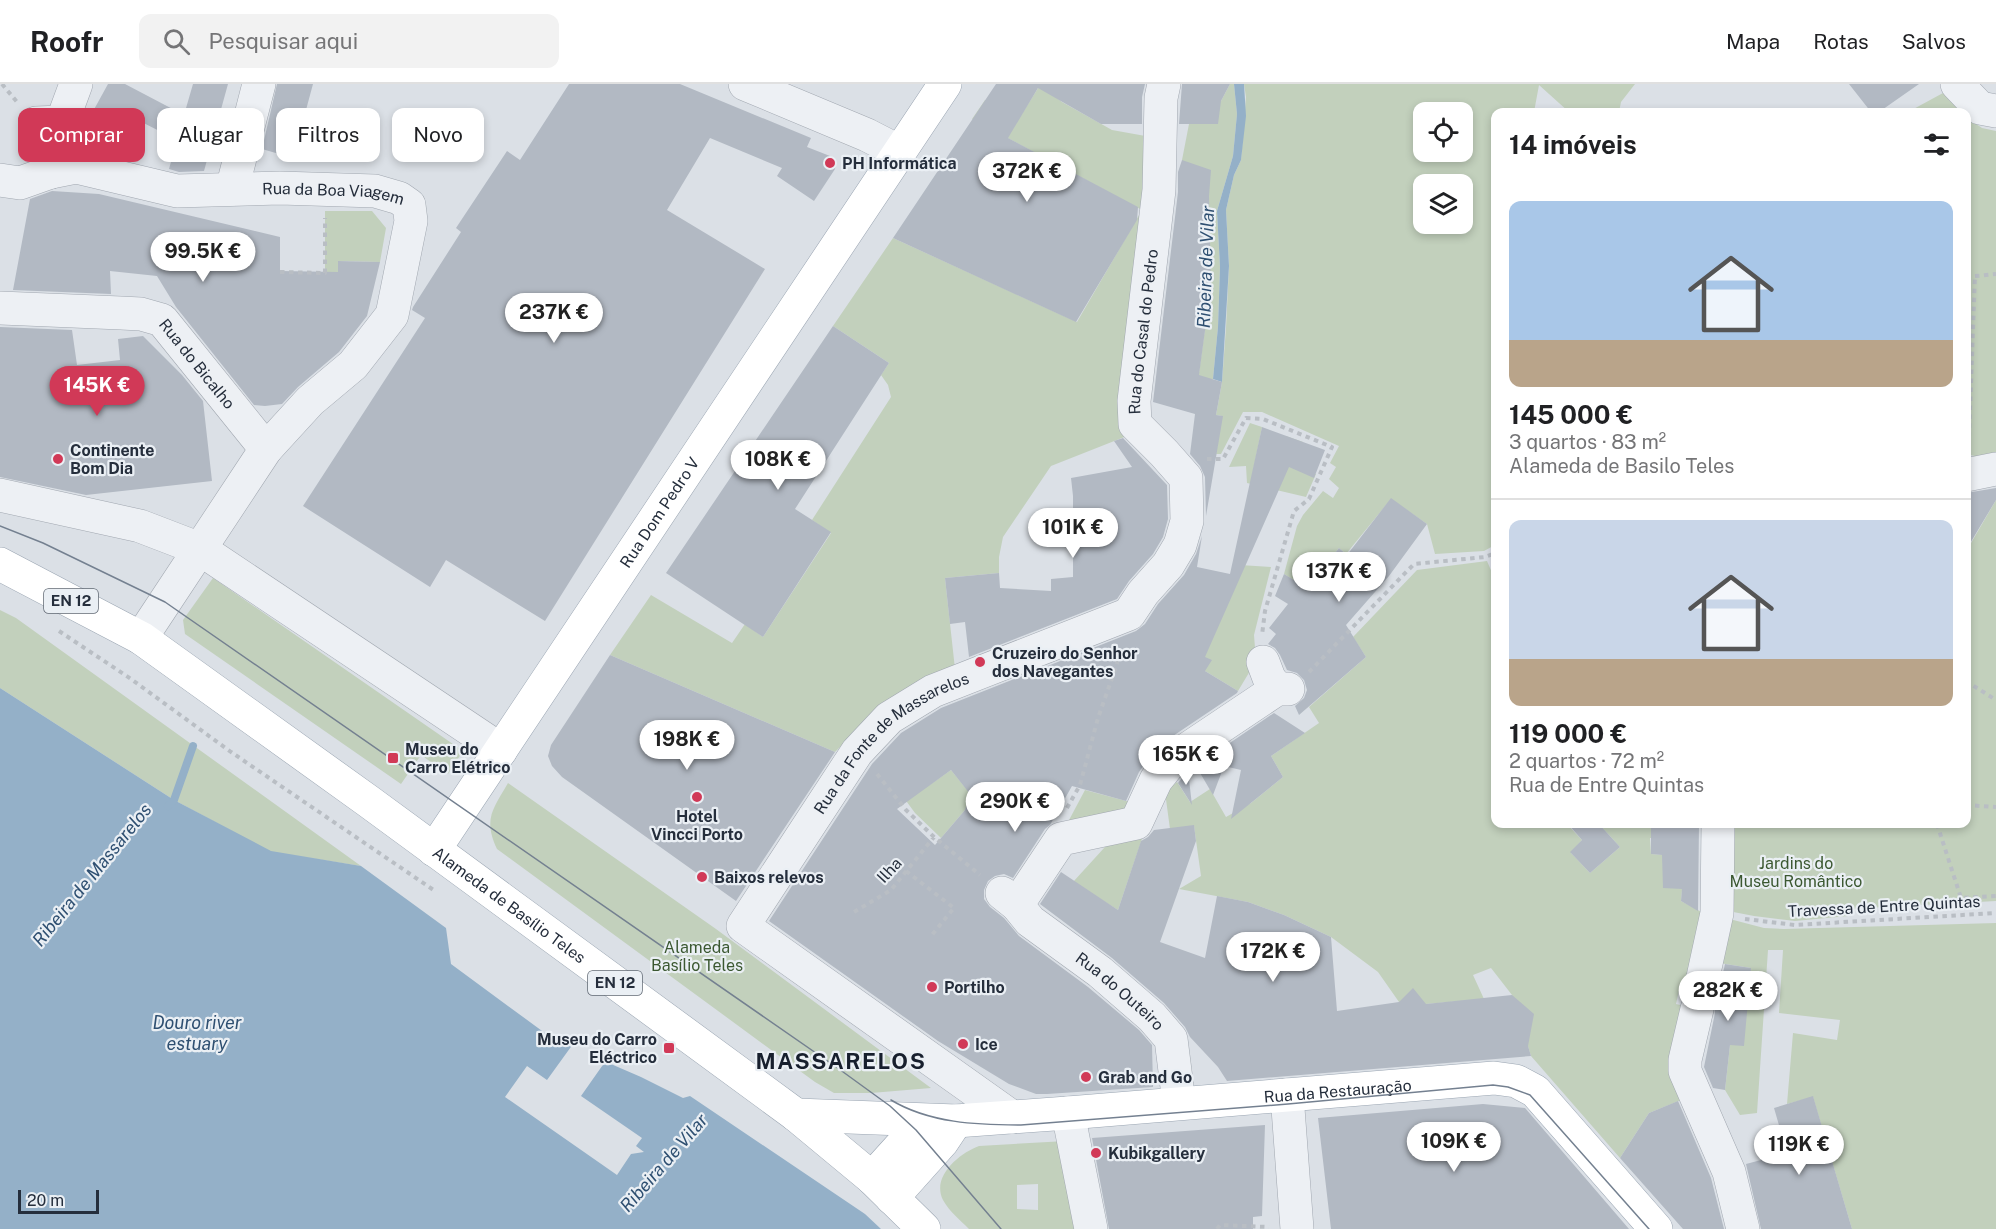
<!DOCTYPE html>
<html lang="pt">
<meta charset="utf-8">
<style>
body{margin:0;font-family:"Public Sans",sans-serif;background:#f2f2f2;color:#202124;height:100vh;display:flex;flex-direction:column;font-size:22px;white-space:nowrap}
*{box-sizing:border-box;margin:0}
p{font-size:20px;color:#757577}
.icon{flex:none;width:33px;height:33px;fill:none;stroke:currentColor;stroke-width:2;stroke-linecap:round;stroke-linejoin:round}
.map{position:relative;flex:1;overflow:hidden}
.panel{position:absolute;left:1491px;top:24px;width:480px;height:720px;display:flex;flex-direction:column;background:#fff;border-radius:12px;box-shadow:0 3px 9px #0003}
.panel>*{flex:none}
.hud{position:absolute;left:18px;top:24px;width:570px;height:54px;display:flex;gap:12px}
.fabs{position:absolute;left:1413px;top:18px;display:grid;gap:12px}
.fabs a{display:grid;place-items:center;width:60px;height:60px;border-radius:12px;background:#fff;box-shadow:0 3px 9px #0003;font-size:30px}
.scale{position:absolute;left:18px;bottom:15px;width:81px;box-sizing:border-box;padding-left:6px;border:3px solid #252e3c;border-top:0;font-size:16px;line-height:21px;white-space:nowrap;color:#252e3c;-webkit-text-stroke:4px #eaeff4;paint-order:stroke}
.price{position:absolute;translate:-50% -51px;padding:0 14px;border-radius:21px;background:#fff;color:#222;font-size:20px;line-height:39px;filter:drop-shadow(0 2px 3px #0008)}
.price::after{content:'';position:absolute;left:50%;top:36px;width:18px;height:14px;margin-left:-9px;background:inherit;clip-path:polygon(0 0,100% 0,50% 100%)}
.price.current{background:#d13957;color:#fff}
ul{padding:0;list-style:none}
li{display:grid;align-content:center;gap:12px;height:318px;padding:0 18px}
li+li{border-top:2px solid #e0e0e0}
li span{display:grid;place-items:center;height:186px;border-radius:12px;color:#555}
li>.icon{margin-inline-start:auto}
span .icon{width:108px;height:108px;fill:#fffc;stroke-width:1}
li b{font-size:26px}
h2{display:flex;justify-content:space-between;align-items:center;height:72px;padding:0 18px;font-size:26px}
.pill{padding:0 21px;border-radius:12px;background:#fff;box-shadow:0 3px 9px #0003;font-size:21px;line-height:54px}
.pill.current{background:#d13957;color:#fff}
header{display:flex;align-items:center;gap:36px;box-sizing:border-box;height:84px;padding:0 30px;background:#fff;border-bottom:2px solid #e0e0e0}
header strong{font-size:28px}
nav{display:flex;gap:33px;margin-inline-start:auto;font-size:21px}
.search{width:420px;height:54px;background:#f2f2f2;display:flex;align-items:center;gap:15px;box-sizing:border-box;padding:0 21px;border-radius:12px;color:#757577;font-size:22px}
.map>svg:first-child{display:block}
.green{fill:#c2d0bc;fill-rule:evenodd}
.water{fill:#94b0c8}
.pier{fill:#dbe0e6}
.lines{fill:none;stroke-linecap:round;stroke-linejoin:round}
.stream{stroke:#94b0c8;stroke-width:8}
.building{fill:#b2b9c3;fill-rule:evenodd}
.minor-casing{stroke:#a1a7b0;stroke-width:34}
.major-casing{stroke:#9aa5b2;stroke-width:34}
.path{stroke:#b9bec4;stroke-width:4;stroke-dasharray:4.5 4.5;stroke-linecap:butt}
.minor{stroke:#edf0f4;stroke-width:33}
.major{stroke:#fff;stroke-width:33}
.tram{stroke:#748090;stroke-width:1.5}
.poi-dot{fill:#d13957;stroke:#eaeff4;stroke-width:2}
.labels{text-anchor:middle;stroke-width:4.5;stroke-linejoin:round;paint-order:stroke}
.shield{fill:#eaeff4;stroke:#606873;stroke-width:1.5}
.shield-label{font-size:15px;font-weight:bold;fill:#252e3c}
.poi-label{font-size:16px;font-weight:bold;fill:#252e3c;stroke:#eaeff4;text-anchor:start}
.street-label{font-size:16px;fill:#252e3c;stroke:#eaeff4}
.park-label{font-size:16px;fill:#3b5831;stroke:#eaeff4}
.water-label{font-size:18px;font-style:italic;fill:#2e4f71;stroke:#eaeff4}
.district-label{font-size:22px;font-weight:bold;letter-spacing:1.5px;fill:#171f2d;stroke:#eaeff4}
</style>
<header>
<strong>Roofr</strong>
<div class="search"><svg class="icon" aria-label="search" viewBox="0 0 24 24"><circle cx="10" cy="10" r="6"/><path d="M15 15l6 6"/></svg>Pesquisar aqui</div>
<nav><a>Mapa</a><a>Rotas</a><a>Salvos</a></nav>
</header>
<div class="map">
<svg width="1996" height="1145" viewBox="0 0 1996 1145">
<rect width="100%" height="100%" fill="#dbe0e6"/>
<path class="green" d="M 1230,0 L 1234,0 L 1237,30 L 1233,72 L 1217,127 L 1220,183 L 1218,243 L 1213,295 L 1198,296 L 1208,222 L 1182,76 L 1189,40 L 1221,17 Z
M 1244,0 L 1635,0 L 1621,18 L 1619,28 L 1569,28 L 1539,1 L 1534,28 L 1496,28 L 1495,461 L 1484,467 L 1435,470 L 1427,440 L 1391,415 L 1346,470 L 1339,464 L 1318,490 L 1311,507 L 1284,490 L 1297,442 L 1303,431 L 1323,407 L 1333,414 L 1339,404 L 1329,395 L 1336,383 L 1330,379 L 1339,362 L 1262,328 L 1243,328 L 1221,370 L 1216,370 L 1222,332 L 1216,331 L 1222,298 L 1226,244 L 1229,182 L 1226,126 L 1234,91 L 1241,76 L 1246,13 ZM 1424,28 L 1462,28 L 1462,68 L 1424,68 ZM 1424,100 L 1462,100 L 1462,140 L 1424,140 Z
M 1040,1 L 1062,18 L 1112,46 L 1151,53 L 1132,350 L 1051,382 L 1003,453 L 999,473 L 999,489 L 945,494 L 955,585 L 863,640 L 835,668 L 610,571 L 651,511 L 732,559 L 745,540 L 763,553 L 831,449 L 812,436 L 891,313 L 888,301 L 881,291 L 889,279 L 833,242 L 893,154 L 1077,238 L 1142,126 L 972,35 L 985,16 L 1020,33 Z
M 1943,9 L 1961,28 L 1908,28 Z
M 1966,33 L 1982,44 L 1996,47 L 1996,377 L 1966,370 Z
M 325,127 L 372,127 L 386,144 L 380,178 L 339,177 L 338,189 L 325,189 Z
M 1250,339 L 1262,343 L 1252,392 L 1279,400 L 1286,352 L 1303,358 L 1296,383 L 1316,390 L 1306,413 L 1247,399 L 1246,382 L 1229,383 Z
M 1996,416 L 1996,817 L 1848,825 L 1848,832 L 1795,837 L 1754,832 L 1723,826 L 1724,740 L 1966,740 L 1967,466 Z
M 1487,477 L 1496,498 L 1496,740 L 1567,740 L 1582,756 L 1571,769 L 1590,789 L 1620,763 L 1599,740 L 1651,740 L 1651,743 L 1669,743 L 1669,740 L 1685,740 L 1685,775 L 1681,817 L 1709,832 L 1691,905 L 1680,902 L 1676,920 L 1689,923 L 1686,1014 L 1649,1029 L 1620,1074 L 1531,972 L 1512,911 L 1491,884 L 1473,891 L 1484,915 L 1426,920 L 1399,918 L 1378,888 L 1331,853 L 1284,831 L 1248,818 L 1179,805 L 1201,792 L 1194,742 L 1170,745 L 1165,708 L 1177,698 L 1190,718 L 1210,705 L 1226,733 L 1251,719 L 1283,693 L 1271,672 L 1319,639 L 1309,623 L 1366,573 L 1353,553 L 1417,486 ZM 1650,754 L 1677,756 L 1677,772 L 1651,770 Z
M 1240,481 L 1271,483 L 1254,551 L 1256,577 L 1238,607 L 1205,587 L 1196,569 Z
M 213,494 L 463,667 L 448,690 L 421,671 L 401,700 L 185,550 L 183,536 Z
M 0,526 L 16,534 L 361,782 L 271,768 L 174,716 L 0,604 Z
M 951,686 L 964,702 L 980,690 L 965,726 L 941,754 L 915,729 L 904,714 L 931,700 Z
M 508,699 L 716,845 L 931,1004 L 871,1009 L 834,1009 L 815,998 L 497,765 C 483,735 493,725 508,699 Z
M 1085,706 L 1130,718 L 1124,736 L 1068,738 Z
M 1145,746 L 1118,826 L 1073,798 L 1115,752 Z
M 1722,833 L 1764,844 L 1784,845 L 1996,839 L 1996,1145 L 1852,1145 L 1813,1013 L 1787,1020 L 1793,949 L 1837,956 L 1840,936 L 1779,929 L 1783,866 L 1768,866 L 1757,1029 L 1740,1031 L 1725,1006 L 1730,961 L 1751,884 L 1713,878 Z
M 1066,1057 L 1082,1145 L 969,1145 C 960,1136 949,1127 943,1116 C 931,1092 960,1069 979,1062 ZM 1038,1100 L 1038,1126 L 1017,1125 L 1017,1101 Z"/>
<path class="water" d="M 1234,0 L 1244,0 L 1246,32 L 1241,76 L 1234,91 L 1226,126 L 1229,182 L 1222,298 L 1213,295 L 1218,243 L 1220,183 L 1217,127 L 1233,72 L 1237,30 Z
M 0,604 L 174,716 L 271,767 L 361,782 L 446,844 L 451,880 L 553,955 L 641,993 L 683,1014 L 690,1012 L 865,1130 L 881,1145 L 0,1145 Z"/>
<path class="pier" d="M 573,960 L 607,975 L 581,1012 L 642,1054 L 636,1062 L 644,1068 L 631,1070 L 617,1091 L 505,1013 L 527,982 L 547,996 Z"/>
<g class="lines">
<path class="stream" d="M 168,722 L 174,716 L 193,662"/>
</g>
<path class="building" d="M 108,0 L 125,0 L 184,31 L 193,0 L 228,0 L 204,87 L 179,88 L 169,85 L 177,56 L 122,28 L 101,70 L 87,66 L 75,60 Z
M 277,0 L 313,0 L 293,74 L 262,65 Z
M 569,0 L 680,0 L 811,54 L 807,63 L 830,72 L 836,77 L 835,85 L 814,117 L 777,92 L 782,84 L 710,54 L 667,126 L 765,185 L 545,537 L 446,476 L 430,503 L 303,422 L 425,234 L 412,226 L 413,223 L 461,148 L 456,144 L 507,67 L 520,76 Z
M 996,0 L 1145,0 L 1142,13 L 1142,40 L 1101,40 L 1038,4 L 1008,54 L 1138,123 L 1137,136 L 1076,238 L 893,154 Z
M 1182,0 L 1230,0 L 1221,17 L 1218,40 L 1179,40 Z
M 1849,0 L 1919,0 L 1879,28 L 1871,28 Z
M 1182,76 L 1211,86 L 1209,112 L 1211,202 L 1199,291 L 1222,298 L 1216,331 L 1223,332 L 1206,432 L 1205,393 L 1200,382 L 1190,370 L 1195,330 L 1153,318 L 1178,108 L 1178,88 Z
M 52,107 L 99,110 L 280,153 L 280,187 L 338,188 L 338,177 L 380,178 L 367,232 L 339,268 L 298,303 L 282,320 L 265,322 L 254,321 L 176,223 L 157,192 L 110,187 L 111,210 L 13,206 L 30,115 Z
M 833,242 L 889,279 L 795,425 L 831,448 L 763,553 L 666,489 Z
M 0,243 L 72,246 L 77,281 L 120,276 L 118,255 L 143,252 L 182,291 L 203,317 L 212,397 L 86,411 L 0,393 Z
M 1262,343 L 1325,366 L 1314,394 L 1289,383 L 1205,573 L 1212,576 L 1205,587 L 1238,607 L 1237,609 L 1164,658 L 1156,666 L 1155,665 L 1139,688 L 1126,717 L 1072,702 L 1050,741 L 1045,745 L 1013,794 L 1004,790 L 995,792 L 988,797 L 984,806 L 984,815 L 990,823 L 1004,834 L 1019,852 L 1088,903 L 1139,946 L 1152,961 L 1153,1003 L 1047,1010 L 1036,1010 L 1009,1000 L 938,957 L 769,837 L 872,680 L 901,649 L 941,624 L 1136,547 L 1145,540 L 1158,520 L 1184,491 L 1196,470 L 1202,452 L 1197,483 L 1230,490 ZM 951,686 L 970,710 L 965,726 L 935,761 L 897,725 Z
M 1123,354 L 1167,401 L 1168,435 L 1163,453 L 1153,470 L 1129,497 L 1117,515 L 969,573 L 965,538 L 950,540 L 945,494 L 999,489 L 1000,504 L 1051,507 L 1051,495 L 1073,493 L 1073,412 L 1071,394 L 1132,383 L 1114,357 Z
M 1996,404 L 1996,416 L 1966,466 L 1966,409 Z
M 1391,414 L 1427,440 L 1389,492 L 1346,541 L 1366,573 L 1299,631 L 1295,622 L 1304,614 L 1307,606 L 1304,596 L 1297,589 L 1287,586 L 1280,571 L 1275,564 L 1268,560 L 1276,550 L 1269,544 L 1288,520 L 1275,512 L 1284,490 L 1307,504 L 1339,464 L 1347,471 Z
M 610,571 L 835,668 L 736,817 L 562,693 L 552,682 L 548,672 L 551,661 Z
M 1274,629 L 1305,649 L 1271,672 L 1283,693 L 1231,735 L 1241,686 L 1224,682 L 1213,711 L 1196,682 Z
M 1188,687 L 1192,721 L 1178,699 Z
M 1568,740 L 1599,740 L 1620,763 L 1590,789 L 1570,768 L 1582,756 Z
M 1651,740 L 1699,740 L 1698,827 L 1681,817 L 1682,805 L 1663,804 L 1662,771 L 1651,770 Z
M 1194,741 L 1196,757 L 1160,858 L 1205,874 L 1217,812 L 1248,818 L 1284,831 L 1331,853 L 1337,927 L 1399,918 L 1413,904 L 1426,920 L 1512,911 L 1534,930 L 1528,962 L 1531,972 L 1227,997 L 1218,983 L 1190,953 L 1185,943 L 1164,919 L 1112,874 L 1040,820 L 1061,788 L 1118,826 L 1141,757 L 1148,753 L 1154,746 Z
M 1725,880 L 1751,884 L 1744,962 L 1730,961 L 1725,1006 L 1713,1004 L 1704,983 L 1715,929 L 1714,919 L 1718,911 Z
M 1813,1012 L 1852,1145 L 1761,1145 L 1746,1080 L 1787,1069 L 1774,1024 Z
M 1678,1017 L 1711,1094 L 1724,1145 L 1683,1145 L 1620,1074 L 1649,1029 Z
M 1483,1020 L 1525,1024 L 1629,1145 L 1331,1145 L 1318,1034 Z
M 1265,1041 L 1262,1132 L 1253,1133 L 1253,1145 L 1109,1145 L 1092,1054 Z"/>
<g class="lines">
<defs>
<g id="minor">
<path d="M 745,0 L 867,51 L 900,68"/>
<path d="M 1957,0 L 1980,24 L 1996,27"/>
<path d="M 36,39 L 62,38 L 76,0"/>
<path id="s1" d="M 50,40 L 51,88 L 76,83 L 177,107 L 280,104 L 375,107 L 399,114 L 409,121 L 411,137 L 392,231 L 353,281 L 310,317 L 266,365 L 141,554"/>
<path d="M 0,96 L 20,99 L 51,88"/>
<path d="M 232,105 L 259,0"/>
<path id="s2" d="M 0,224 L 121,229 L 141,230 L 162,236 L 266,365"/>
<path d="M 1966,391 L 1996,385"/>
<path d="M 0,411 L 140,442 L 200,465 L 501,666"/>
<path d="M 1263,578 L 1269,594 L 1277,605"/>
<path id="s3" d="M 1002,809 L 1017,821 L 1030,837 L 1100,888 L 1152,933 L 1171,955 L 1179,1019"/>
<path d="M 1017,821 L 1061,755 L 1136,739 L 1156,696 L 1174,674 L 1277,605 L 1288,605"/>
<path d="M 1700,907 L 1717,829 L 1718,740"/>
<path d="M 1697,925 L 1685,976 L 1685,987 L 1729,1088 L 1743,1145"/>
<path d="M 1287,1011 L 1297,1145"/>
<path d="M 1068,1029 L 1091,1145"/>
<path id="s4" d="M 1012,1033 L 743,842 L 857,668 L 889,634 L 933,607 L 1129,530 L 1143,509 L 1168,481 L 1180,461 L 1187,437 L 1186,394 L 1164,369 L 1135,340 L 1134,317 L 1159,106 L 1161,14 L 1164,0"/>
</g>
<g id="major">
<path id="s5" d="M 0,480 L 141,554 L 368,717 L 796,1031 L 872,1094 L 924,1145"/>
<path id="s6" d="M 434,766 L 945,0"/>
<path id="s7" d="M 796,1031 L 956,1037 L 1068,1029 L 1494,994 L 1516,997 L 1535,1007 L 1656,1145"/>
<path d="M 872,1094 L 910,1052 L 933,1037"/>
<path d="M 892,1114 L 942,1058 L 956,1037"/>
</g>
</defs>
<use href="#minor" class="minor-casing"/>
<use href="#major" class="major-casing"/>
<path class="path" d="M 2,0 L 17,18
M 280,188 L 325,189 L 325,134
M 1966,193 L 1996,190
M 1969,353 L 1975,192
M 1207,375 L 1223,375 L 1246,334 L 1263,335 L 1332,363 L 1309,415 L 1294,427 L 1265,527 L 1262,551
M 59,547 L 131,595 L 231,668 L 435,807
M 1309,588 L 1414,480 L 1485,473 L 1496,469
M 1966,597 L 1996,616
M 877,690 L 906,726 L 934,753 L 980,791
M 1966,721 L 1996,723
M 1067,724 L 1080,701 L 1098,634 L 1117,580 L 1118,567
M 1937,740 L 1961,814 L 1996,812
M 906,787 L 954,824 L 931,852
M 854,828 L 891,806 L 934,753
M 1745,835 L 1795,841 L 1996,829
M 1217,1145 L 1220,1141 L 1269,1143"/>
<use href="#minor" class="minor"/>
<use href="#major" class="major"/>
<path class="tram" d="M 0,442 L 43,459 L 165,518 L 839,985 L 890,1022 L 916,1046 L 1001,1145
M 891,1016 C 929,1039 977,1041 1021,1041 L 1288,1020 L 1493,1001 L 1508,1003 L 1530,1011 L 1649,1145"/>
</g>
<g class="poi-dot">
<circle cx="830" cy="79" r="6"/>
<circle cx="58" cy="375" r="6"/>
<circle cx="980" cy="578" r="6"/>
<rect x="387" y="668" width="12" height="12" rx="3"/>
<circle cx="697" cy="713" r="6"/>
<circle cx="702" cy="793" r="6"/>
<circle cx="932" cy="903" r="6"/>
<circle cx="963" cy="960" r="6"/>
<rect x="663" y="958" width="12" height="12" rx="3"/>
<circle cx="1086" cy="993" r="6"/>
<circle cx="1096" cy="1069" r="6"/>
</g>
<g class="labels">
<g class="shield">
<rect x="44" y="505" width="54" height="24" rx="4.5"/>
<rect x="588" y="887" width="54" height="24" rx="4.5"/>
</g>
<g class="shield-label">
<text x="71" y="522">EN 12</text>
<text x="615" y="904">EN 12</text>
</g>
<g class="poi-label">
<text x="842" y="85">PH Informática</text>
<text x="70" y="372">Continente<tspan x="70" dy="18">Bom Dia</tspan></text>
<text x="992" y="575">Cruzeiro do Senhor<tspan x="992" dy="18">dos Navegantes</tspan></text>
<text x="405" y="671">Museu do<tspan x="405" dy="18">Carro Elétrico</tspan></text>
<text x="697" y="738" text-anchor="middle">Hotel<tspan x="697" dy="18">Vincci Porto</tspan></text>
<text x="714" y="799">Baixos relevos</text>
<text x="944" y="909">Portilho</text>
<text x="657" y="961" text-anchor="end">Museu do Carro<tspan x="657" dy="18">Eléctrico</tspan></text>
<text x="975" y="966">Ice</text>
<text x="1098" y="999">Grab and Go</text>
<text x="1108" y="1075">Kubikgallery</text>
</g>
<g class="street-label">
<text dy="6" stroke="none"><textPath href="#s1" startOffset="334">Rua da Boa Viagem</textPath></text>
<text dy="6" stroke="none"><textPath href="#s4" startOffset="1168">Rua do Casal do Pedro</textPath></text>
<text dy="6" stroke="none"><textPath href="#s2" startOffset="219">Rua do Bicalho</textPath></text>
<text dy="6" stroke="none"><textPath href="#s6" startOffset="406">Rua Dom Pedro V</textPath></text>
<text dy="6" stroke="none"><textPath href="#s4" startOffset="570">Rua da Fonte de Massarelos</textPath></text>
<text transform="translate(889 786) rotate(-47)" y="6">Ilha</text>
<text dy="6" stroke="none"><textPath href="#s5" startOffset="614">Alameda de Basílio Teles</textPath></text>
<text transform="translate(1884 822) rotate(-3)" y="6">Travessa de Entre Quintas</text>
<text dy="6" stroke="none"><textPath href="#s3" startOffset="154">Rua do Outeiro</textPath></text>
<text dy="6" stroke="none"><textPath href="#s7" startOffset="543">Rua da Restauração</textPath></text>
</g>
<g class="park-label">
<text x="1796" y="785">Jardins do<tspan x="1796" dy="18">Museu Romântico</tspan></text>
<text x="697" y="869">Alameda<tspan x="697" dy="18">Basílio Teles</tspan></text>
</g>
<g class="water-label">
<text transform="translate(1206 183) rotate(-88)" y="6">Ribeira de Vilar</text>
<text transform="translate(92 791) rotate(-51)" y="6">Ribeira de Massarelos</text>
<text x="197" y="945">Douro river<tspan x="197" dy="21">estuary</tspan></text>
<text transform="translate(664 1079) rotate(-49)" y="6">Ribeira de Vilar</text>
</g>
<g class="district-label">
<text x="841" y="985">MASSARELOS</text>
</g>
</g>
</svg>
<div class="fabs">
<a><svg class="icon" aria-label="locate" viewBox="0 0 24 24"><circle cx="12" cy="12" r="6"/><path d="M12 2v4M12 18v4M2 12h4M18 12h4"/></svg></a>
<a><svg class="icon" aria-label="layers" viewBox="0 0 24 24"><path d="M12 4l9 5-9 5-9-5zM3 14l9 5 9-5"/></svg></a>
</div>
<div class="scale">20 m</div>
<b class="price" style="left:1027px;top:119px">372K €</b>
<b class="price" style="left:203px;top:199px">99.5K €</b>
<b class="price" style="left:554px;top:260px">237K €</b>
<b class="price current" style="left:97px;top:333px">145K €</b>
<b class="price" style="left:778px;top:407px">108K €</b>
<b class="price" style="left:1073px;top:475px">101K €</b>
<b class="price" style="left:1339px;top:519px">137K €</b>
<b class="price" style="left:687px;top:687px">198K €</b>
<b class="price" style="left:1186px;top:702px">165K €</b>
<b class="price" style="left:1015px;top:749px">290K €</b>
<b class="price" style="left:1273px;top:899px">172K €</b>
<b class="price" style="left:1728px;top:938px">282K €</b>
<b class="price" style="left:1454px;top:1089px">109K €</b>
<b class="price" style="left:1799px;top:1092px">119K €</b>
<div class="hud">
<a class="pill current">Comprar</a>
<a class="pill">Alugar</a>
<a class="pill">Filtros</a>
<a class="pill">Novo</a>
</div>
<section class="panel">
<h2>14 imóveis<svg class="icon" aria-label="filters" viewBox="0 0 24 24"><path d="M4 7h16M4 17h16"/><circle cx="9" cy="7" r="2"/><circle cx="15" cy="17" r="2"/></svg></h2>
<ul>
<li><span style="background:linear-gradient(#a9c7e8 75%,#b9a48a 0)"><svg class="icon" aria-label="home" viewBox="0 0 24 24"><path d="M3 11l9-7 9 7M6 9v11h12V9"/></svg></span><div><b>145 000 €</b><p>3 quartos · 83 m²</p><p>Alameda de Basilo Teles</p></div></li>
<li><span style="background:linear-gradient(#c9d6e8 75%,#b9a48a 0)"><svg class="icon" aria-label="home" viewBox="0 0 24 24"><path d="M3 11l9-7 9 7M6 9v11h12V9"/></svg></span><div><b>119 000 €</b><p>2 quartos · 72 m²</p><p>Rua de Entre Quintas</p></div></li>
</ul>
</section>
</div>
